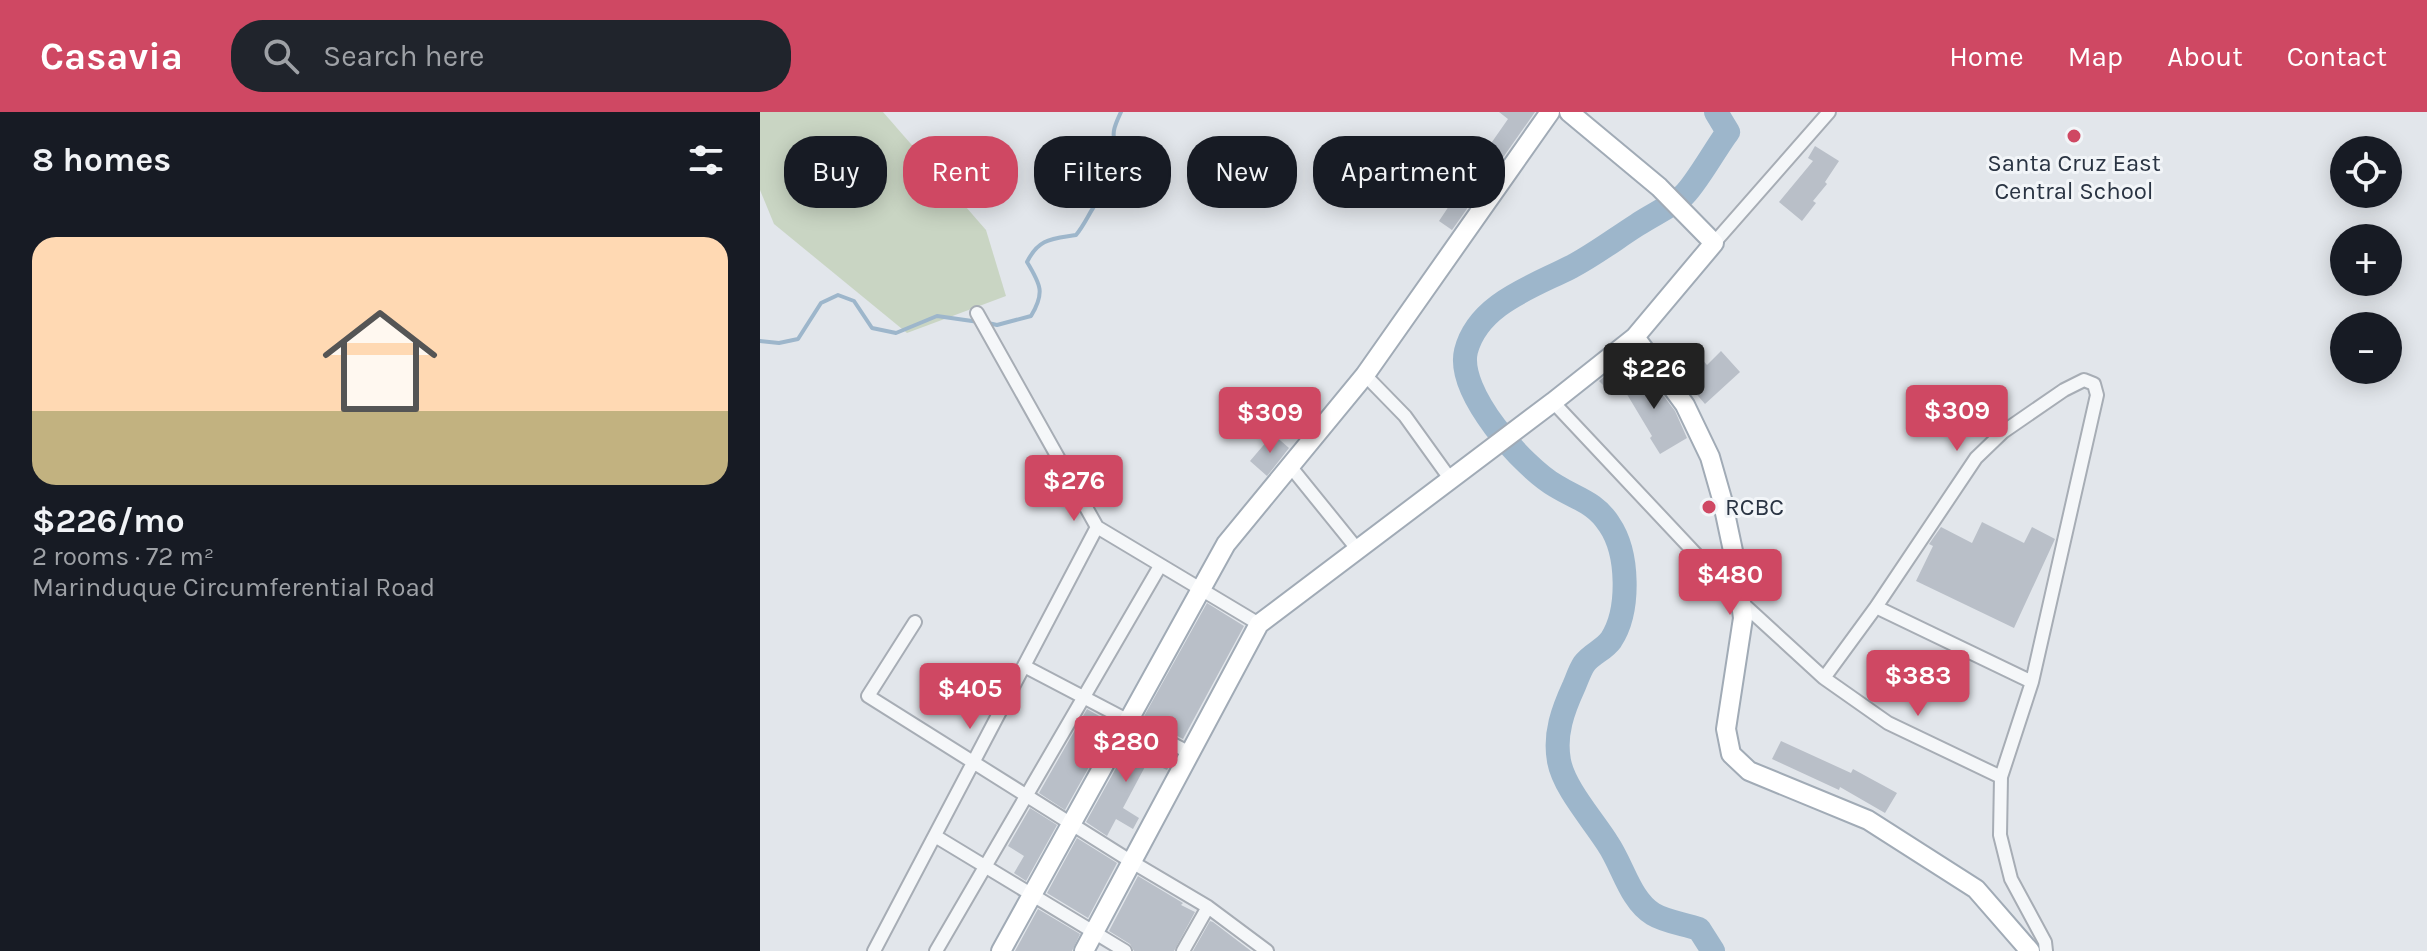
<!DOCTYPE html>
<meta charset="utf-8">
<style>
body{margin:0;font-family:Karla,sans-serif;background:#20242c;color:#f1f3f6;height:100vh;display:flex;flex-direction:column;font-size:30px;white-space:nowrap}
*{box-sizing:border-box;margin:0}
p{font-size:26px;color:#9ea1a6}
.icon{flex:none;width:44px;height:44px;fill:none;stroke:currentColor;stroke-width:2;stroke-linecap:round;stroke-linejoin:round}
.map{position:relative;flex:1;overflow:hidden}
.panel{display:flex;flex-direction:column;background:#171b24;width:760px}
.panel>*{flex:none}
.hud{position:absolute;left:24px;top:24px;width:760px;height:72px;display:flex;gap:16px}
.fabs{position:absolute;left:1570px;top:24px;display:grid;gap:16px}
.fabs a{display:grid;place-items:center;width:72px;height:72px;border-radius:50%;background:#171b24;box-shadow:0 4px 20px #0003;font-size:40px}
.price{position:absolute;translate:-50% -68px;padding:0 18px;border-radius:8px;background:#cf4863;color:#fff;font-size:26px;line-height:52px;filter:drop-shadow(0 2px 4px #0008)}
.price::after{content:'';position:absolute;left:50%;top:48px;width:24px;height:18px;margin-left:-12px;background:inherit;clip-path:polygon(0 0,100% 0,50% 100%)}
.price.selected{background:#222;color:#fff}
ul{padding:0;list-style:none}
li{display:grid;align-content:center;gap:16px;height:424px;padding:0 32px}
li+li{border-top:2px solid #363941}
li span{display:grid;place-items:center;height:248px;border-radius:24px;color:#555}
li>.icon{margin-inline-start:auto}
span .icon{width:144px;height:144px;fill:#fffc;stroke-width:1}
li b{font-size:34px}
h2{display:flex;justify-content:space-between;align-items:center;height:96px;padding:0 32px;font-size:34px}
.tag{padding:0 28px;border-radius:32px;background:#171b24;box-shadow:0 4px 20px #0003;font-size:28px;line-height:72px}
.tag.selected{background:#cf4863;color:#fff}
header{display:flex;align-items:center;gap:48px;box-sizing:border-box;height:112px;padding:0 40px;background:#cf4863;color:#fff}
header strong{font-size:38px}
nav{display:flex;gap:44px;margin-inline-start:auto;font-size:28px}
.search{width:560px;height:72px;background:#20242c;display:flex;align-items:center;gap:20px;box-sizing:border-box;padding:0 28px;border-radius:32px;color:#9ea1a6;font-size:30px}
main{display:flex;flex:1;min-height:0}
.map>svg:first-child{display:block}
.green{fill:#c9d5c3}
.lines{fill:none;stroke-linecap:round;stroke-linejoin:round}
.stream{stroke:#9db6cb;stroke-width:4}
.river{stroke:#9db6cb;stroke-width:24}
.building{fill:#b9bfc8}
.street-casing{stroke:#a7adb5;stroke-width:16}
.primary-casing{stroke:#a1abb6;stroke-width:22}
.street{stroke:#f5f7f9;stroke-width:12}
.primary{stroke:#fff;stroke-width:18}
.poi-dot{fill:#cf4863;stroke:#f2f5f8;stroke-width:3}
.labels{text-anchor:middle;stroke-width:6;stroke-linejoin:round;paint-order:stroke}
.poi-label{font-size:24px;fill:#2a3443;stroke:#f2f5f8}
</style>
<header>
<strong>Casavia</strong>
<div class="search"><svg class="icon" aria-label="search" viewBox="0 0 24 24"><circle cx="10" cy="10" r="6"/><path d="M15 15l6 6"/></svg>Search here</div>
<nav><a>Home</a><a>Map</a><a>About</a><a>Contact</a></nav>
</header>
<main>
<section class="panel">
<h2>8 homes<svg class="icon" aria-label="filters" viewBox="0 0 24 24"><path d="M4 7h16M4 17h16"/><circle cx="9" cy="7" r="2"/><circle cx="15" cy="17" r="2"/></svg></h2>
<ul>
<li><span style="background:linear-gradient(#ffd9b3 70%,#c2b280 0)"><svg class="icon" aria-label="home" viewBox="0 0 24 24"><path d="M3 11l9-7 9 7M6 9v11h12V9"/></svg></span><div><b>$226/mo</b><p>2 rooms · 72 m²</p><p>Marinduque Circumferential Road</p></div></li>
</ul>
</section>
<div class="map">
<svg width="1667" height="839" viewBox="0 0 1667 839">
<rect width="100%" height="100%" fill="#e2e6eb"/>
<path class="green" d="M 0,0 L 123,0 L 226,118 L 246,184 L 147,221 L 14,112 L 0,78 Z"/>
<g class="lines">
<path class="stream" d="M 228,211 L 237,213 L 271,204 C 285,181 281,173 267,150 C 279,126 292,127 316,123 C 325,112 329,101 337,90 C 345,77 365,66 363,47 C 362,45 358,38 357,36 C 350,22 355,13 361,0
M 0,229 L 19,231 L 38,227 L 61,191 L 78,183 L 94,189 L 112,216 L 136,221 L 177,204 L 219,210"/>
<path class="river" d="M 953,839 L 939,817 C 925,812 906,810 893,802 C 870,788 863,754 848,732 C 833,708 804,676 799,649 C 794,622 803,598 814,574 C 817,567 820,558 824,552 C 831,542 844,538 851,528 C 870,499 869,441 849,412 C 835,390 817,387 796,374 C 763,355 696,280 706,239 C 718,192 772,175 811,155 C 834,143 855,127 877,113 C 892,103 910,95 923,84 C 935,74 957,34 968,20 L 956,0"/>
</g>
<path class="building" d="M 739,0 L 775,0 L 692,118 L 679,109 L 693,88 L 691,87 L 715,56 L 707,51 L 718,35 L 725,40 L 748,7 Z
M 1055,34 L 1079,49 L 1065,70 L 1067,72 L 1053,89 L 1056,91 L 1042,109 L 1019,90 L 1053,49 L 1048,46 Z
M 930,234 L 947,253 L 961,239 L 980,260 L 945,292 L 926,270 L 924,271 L 910,252 Z
M 882,255 L 894,275 L 896,274 L 915,299 L 927,326 L 900,342 L 890,326 L 892,324 L 859,269 Z
M 849,261 L 862,274 L 853,283 L 839,269 Z
M 513,322 L 529,336 L 507,364 L 490,349 Z
M 1222,410 L 1264,431 L 1272,415 L 1295,427 L 1254,516 L 1156,469 L 1173,434 L 1169,432 L 1181,415 L 1212,431 Z
M 447,491 L 484,514 L 423,627 L 383,606 Z
M 327,597 L 353,612 L 305,698 L 279,681 Z
M 375,622 L 415,643 L 407,658 L 388,649 L 363,696 L 379,706 L 373,717 L 356,707 L 347,724 L 326,710 Z
M 1021,629 L 1091,661 L 1093,657 L 1137,681 L 1125,701 L 1080,675 L 1079,678 L 1012,647 Z
M 270,696 L 297,713 L 266,769 L 254,761 L 264,744 L 248,734 Z
M 317,726 L 357,751 L 328,806 L 287,781 Z
M 378,764 L 423,791 L 421,793 L 435,800 L 414,839 L 374,839 L 370,832 L 349,819 Z
M 278,797 L 320,822 L 312,839 L 255,839 Z
M 450,809 L 453,810 L 491,839 L 433,839 Z"/>
<g class="lines">
<defs>
<path id="street" d="M 954,131 L 1069,0
M 217,201 L 337,415 L 499,512
M 605,263 L 645,304 L 691,368
M 793,290 L 981,490 L 1064,566 L 1116,495 L 1216,346 L 1243,320 L 1304,278 L 1324,268 L 1334,272 L 1337,283 L 1272,570 L 1241,665 L 1240,723 L 1251,767 L 1285,830 L 1286,839
M 530,354 L 598,438
M 1116,495 L 1272,570
M 155,510 L 108,584 L 372,750 L 448,795 L 507,839
M 264,554 L 430,641
M 1064,566 L 1128,611 L 1241,665
M 175,724 L 365,839
M 114,839 L 337,415
M 176,839 L 400,454
M 423,839 L 448,795"/>
<path id="primary" d="M 875,225 L 925,293 L 950,345 L 962,387 L 976,453 L 983,506 L 966,617 L 971,642 L 989,659 L 1108,708 L 1216,777 L 1270,839
M 241,839 L 466,432 L 605,263 L 790,0
M 324,839 L 499,512 L 793,290 L 875,225 L 954,131 L 899,75 L 809,0"/>
</defs>
<use href="#street" class="street-casing"/>
<use href="#primary" class="primary-casing"/>
<use href="#street" class="street"/>
<use href="#primary" class="primary"/>
</g>
<g class="poi-dot">
<circle cx="1314" cy="24" r="8"/>
<circle cx="949" cy="395" r="8"/>
</g>
<g class="labels">
<g class="poi-label">
<text x="1314" y="59">Santa Cruz East<tspan x="1314" dy="28">Central School</tspan></text>
<text x="965" y="403" text-anchor="start">RCBC</text>
</g>
</g>
</svg>
<div class="fabs">
<a><svg class="icon" aria-label="locate" viewBox="0 0 24 24"><circle cx="12" cy="12" r="6"/><path d="M12 2v4M12 18v4M2 12h4M18 12h4"/></svg></a>
<a>+</a>
<a>−</a>
</div>
<b class="price selected" style="left:894px;top:299px">$226</b>
<b class="price" style="left:1197px;top:341px">$309</b>
<b class="price" style="left:510px;top:343px">$309</b>
<b class="price" style="left:314px;top:411px">$276</b>
<b class="price" style="left:970px;top:505px">$480</b>
<b class="price" style="left:1158px;top:606px">$383</b>
<b class="price" style="left:210px;top:619px">$405</b>
<b class="price" style="left:366px;top:672px">$280</b>
<div class="hud">
<a class="tag">Buy</a>
<a class="tag selected">Rent</a>
<a class="tag">Filters</a>
<a class="tag">New</a>
<a class="tag">Apartment</a>
</div>
</div>
</main>
